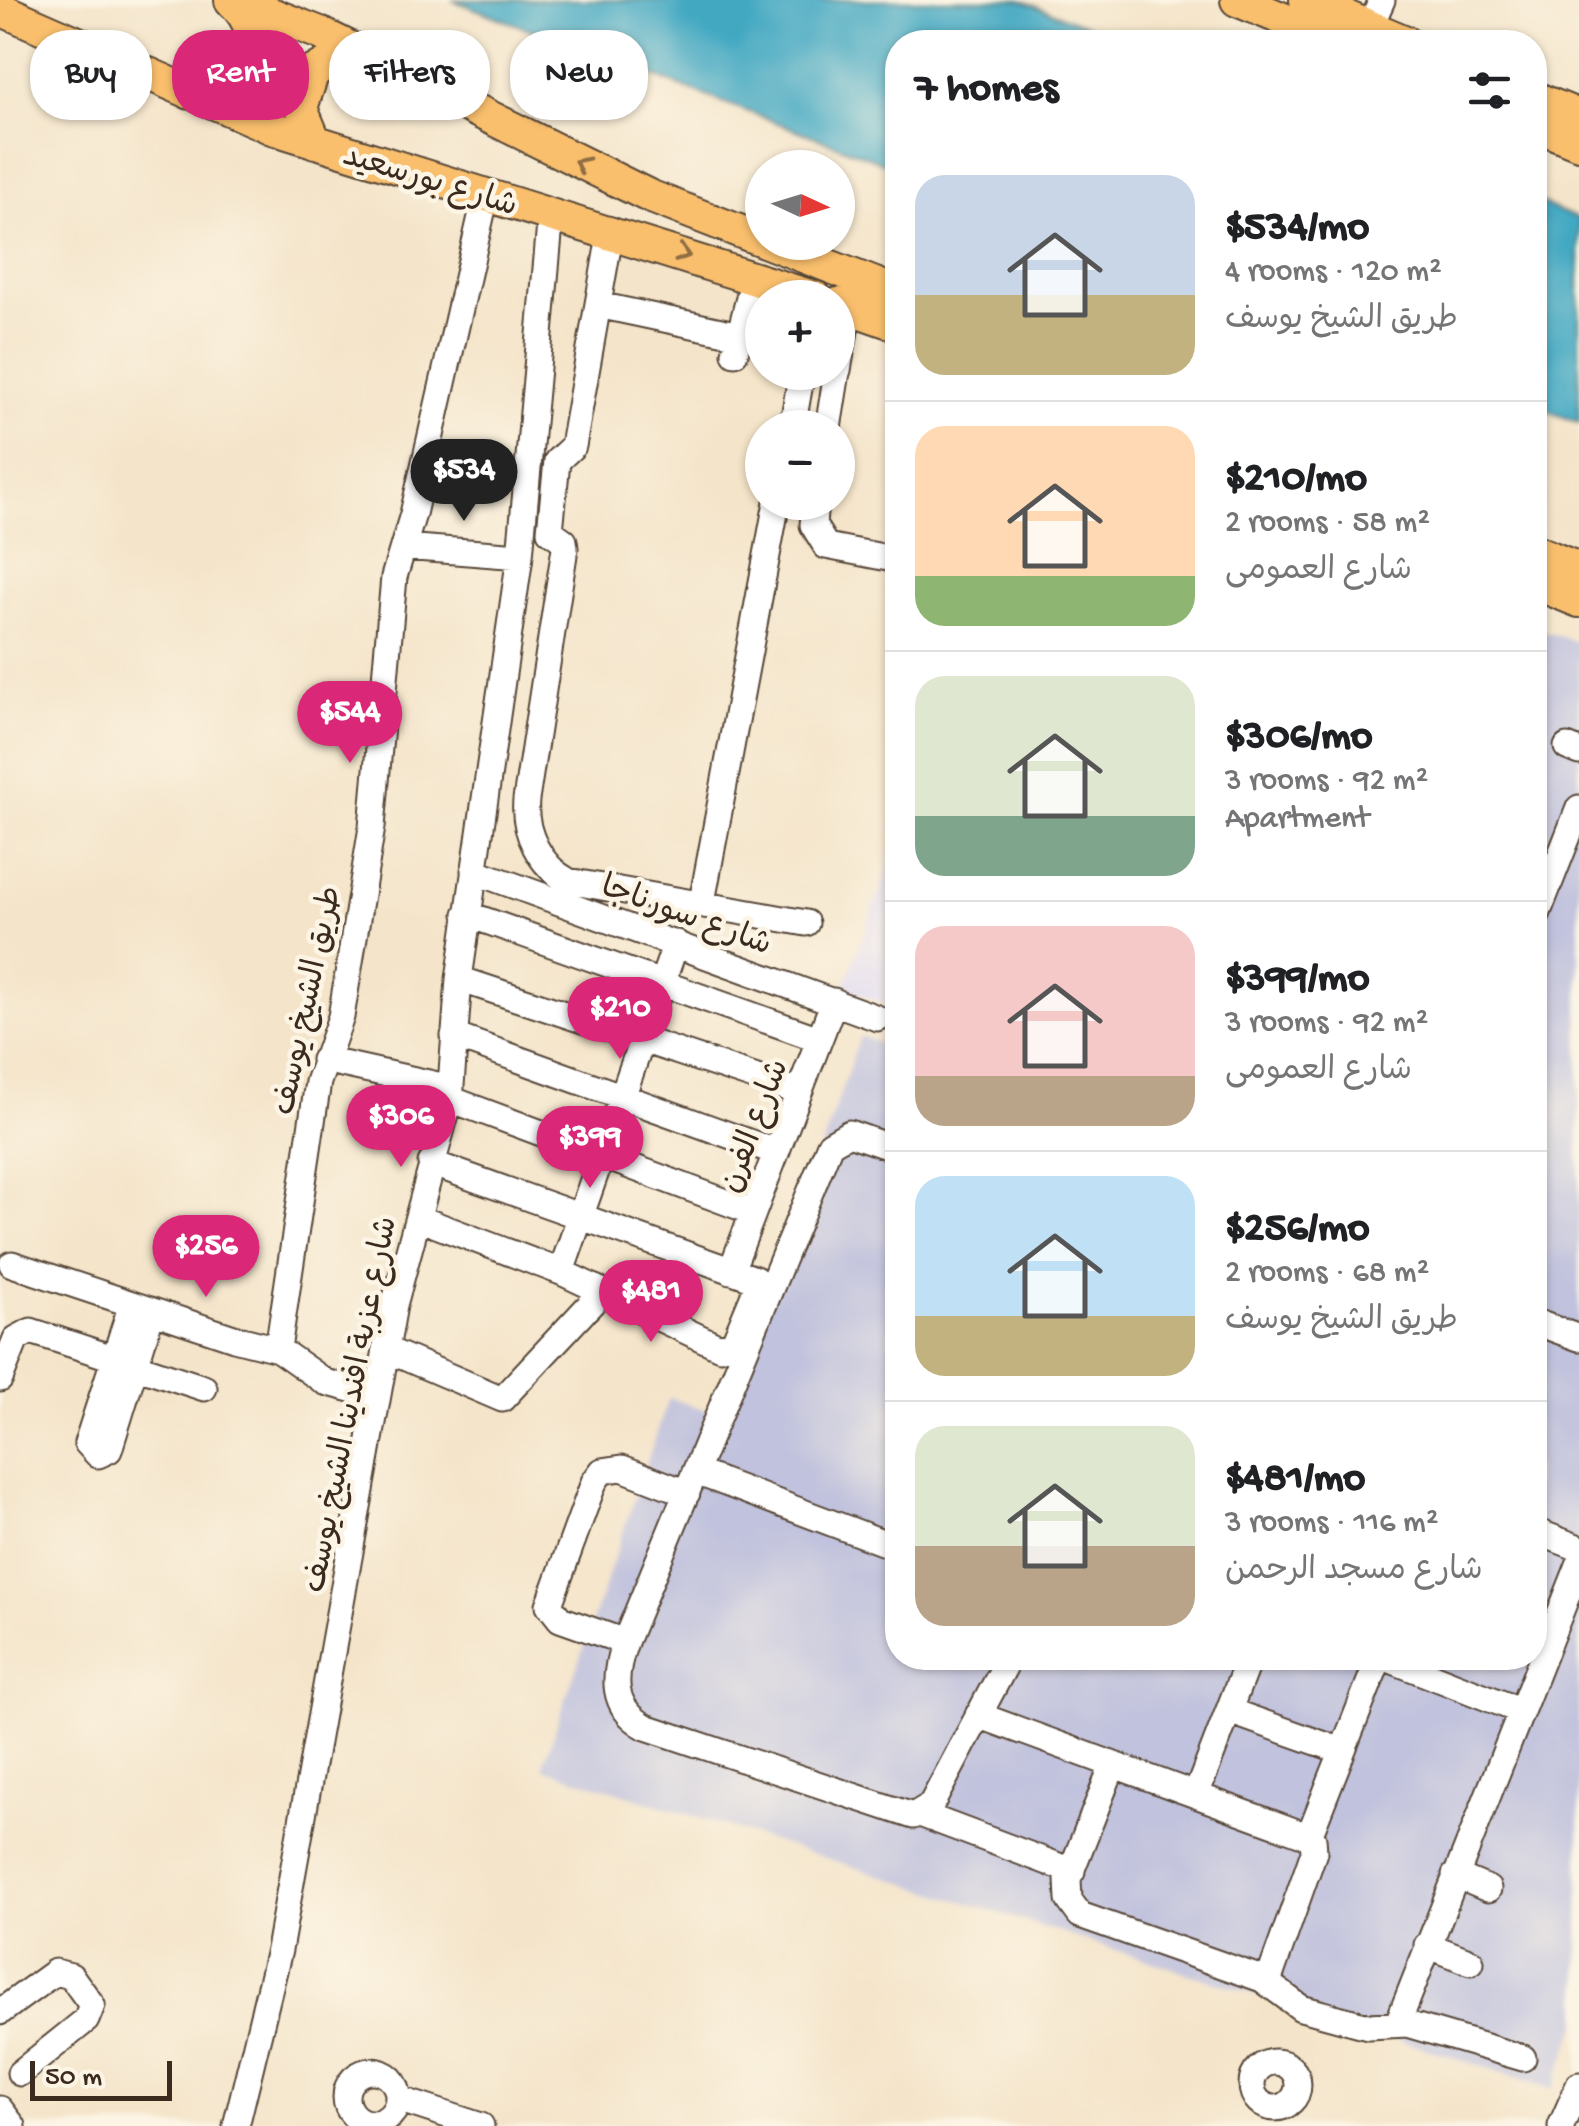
<!DOCTYPE html>
<meta charset="utf-8">
<style>
body{margin:0;font-family:"Gochi Hand","Playpen Sans Arabic",sans-serif;background:#f2f2f2;color:#202124;height:100vh;display:flex;flex-direction:column;font-size:38px;white-space:nowrap}
*{box-sizing:border-box;margin:0}
p{font-size:32px;color:#757577}
.icon{flex:none;width:55px;height:55px;fill:none;stroke:currentColor;stroke-width:2;stroke-linecap:round;stroke-linejoin:round}
.map{position:relative;flex:1;overflow:hidden}
.sheet{position:absolute;left:885px;top:30px;width:662px;height:1640px;display:flex;flex-direction:column;background:#fff;border-radius:40px;box-shadow:0 2px 8px #0004}
.sheet>*{flex:none}
.banner{position:absolute;left:30px;top:30px;width:705px;height:90px;display:flex;gap:20px}
.needle{width:65px;rotate:94deg}
.buttons{position:absolute;left:745px;top:150px;display:grid;gap:20px}
.buttons a{display:grid;place-items:center;width:110px;height:110px;border-radius:50%;background:#fff;box-shadow:0 2px 8px #0004;font-size:50px}
.scale{position:absolute;left:30px;bottom:25px;width:142px;box-sizing:border-box;padding-left:10px;border:5px solid #3b2a1e;border-top:0;font-size:28px;line-height:35px;white-space:nowrap;color:#3b2a1e;-webkit-text-stroke:8px #fcf5e5;paint-order:stroke}
.price{position:absolute;translate:-50% -85px;padding:0 22px;border-radius:35px;background:#db2777;color:#fff;font-size:32px;line-height:65px;filter:drop-shadow(0 2px 5px #0008)}
.price::after{content:'';position:absolute;left:50%;top:60px;width:30px;height:22px;margin-left:-15px;background:inherit;clip-path:polygon(0 0,100% 0,50% 100%)}
.price.selected{background:#222;color:#fff}
ul{padding:0;list-style:none}
li{display:flex;align-items:center;gap:30px;height:250px;padding:0 30px}
li+li{border-top:2px solid #e0e0e0}
li span{display:grid;place-items:center;flex:none;width:280px;height:200px;border-radius:30px;color:#555}
li>.icon{margin-inline-start:auto}
span .icon{width:120px;height:120px;fill:#fffc;stroke-width:1}
li b{font-size:42px}
h2{display:flex;justify-content:space-between;align-items:center;height:120px;padding:0 30px;font-size:42px}
.pill{padding:0 35px;border-radius:40px;background:#fff;box-shadow:0 2px 8px #0004;font-size:35px;line-height:90px}
.pill.selected{background:#db2777;color:#fff}
.map>svg:first-child{display:block}
.built{fill:#dbd6f7}
.industrial{fill:#c1c2dd}
.water{fill:#42a8c2;stroke:#3e6970;stroke-width:2.5}
.lines{fill:none;stroke-linecap:round;stroke-linejoin:round}
.minor-casing{stroke:#574638;stroke-width:29}
.major-casing{stroke:#574638;stroke-width:36}
.minor{stroke:#fff;stroke-width:25}
.major{stroke:#f9bf6d;stroke-width:32}
.oneway{stroke:#906d42}
.labels{text-anchor:middle;stroke-width:9;stroke-linejoin:round;paint-order:stroke}
.street-label{font-size:32px;fill:#3b2a1e;stroke:#fcf5e5}
</style>
<div class="map">
<svg width="1579" height="2126" viewBox="0 0 1579 2126">
<rect width="100%" height="100%" fill="#fcf5e5"/>
<filter id="ink" filterUnits="userSpaceOnUse"><feTurbulence type="fractalNoise" baseFrequency=".01" numOctaves="2"/><feDisplacementMap in="SourceGraphic" scale="20" xChannelSelector="R" yChannelSelector="G"/><feConvolveMatrix kernelMatrix="1 2 1 2 8 2 1 2 1" color-interpolation-filters="sRGB"/></filter>
<filter id="wash" filterUnits="userSpaceOnUse"><feTurbulence type="fractalNoise" baseFrequency=".0048" numOctaves="4" result="noise"/><feDisplacementMap in="SourceGraphic" scale="40" xChannelSelector="R" yChannelSelector="G"/><feGaussianBlur stdDeviation="2.25" result="paint"/><feColorMatrix in="noise" values="0 0 0 0 0 0 0 0 0 0 0 0 0 0 0 0 0 1.4 0 .05"/><feComposite in="paint" operator="in"/></filter>
<g filter="url(#wash)">
<rect width="100%" height="100%" fill="#f4e4c9"/>
<path class="built" d="M 897,846 L 897,1009 L 844,987 Z"/>
<path class="industrial" d="M 1535,628 L 1579,643 L 1579,2021 L 1553,2089 L 542,1768 L 669,1398 L 729,1418 L 860,1036 L 897,1049 L 898,1658 L 1535,1658 Z"/>
<path class="water" d="M 452,0 L 1020,0 L 1129,42 L 898,42 L 897,168 Z
M 1535,201 L 1579,219 L 1579,423 L 1535,406 Z"/>
</g>
<g filter="url(#ink)">
<g class="lines">
<defs>
<path id="minor" d="M 1370,27 L 1382,0
M 611,230 L 573,446 L 557,461 L 550,531 L 564,541 L 565,548 L 526,800 C 523,832 540,866 568,881 L 806,923
M 598,305 L 740,335
M 735,353 L 754,278
M 838,370 L 849,308
M 792,428 L 802,372
M 828,428 L 837,372
M 815,502 L 813,525 L 826,546 L 898,560
M 403,547 L 520,556
M 1567,747 L 1579,752
M 474,871 L 877,1018
M 702,902 L 777,502
M 467,914 L 819,1039
M 1535,920 L 1579,808
M 459,979 L 799,1092
M 454,1036 L 776,1152
M 324,1060 L 451,1088
M 450,1099 L 753,1212
M 898,1150 L 849,1133 L 830,1144 L 625,1642 C 613,1676 610,1707 646,1727 L 913,1816 L 931,1805 L 1009,1658
M 418,1218 L 561,1272 L 720,1347 L 734,1342 L 757,1287 L 755,1279 L 431,1163
M 12,1264 L 234,1338 L 278,1349 L 325,1382 L 377,1396
M 731,1271 L 834,1001
M 561,1272 L 676,943
M 132,1304 L 87,1443 L 98,1455 L 109,1450 L 152,1311
M 1535,1322 L 1579,1338
M 278,1349 L 318,1082 L 341,1017 L 372,827 L 394,577 L 413,514 L 486,195
M 385,1349 L 502,1399 L 602,1292
M 0,1379 L 16,1339 L 31,1331 L 204,1388
M 696,1472 L 898,1548
M 1535,1531 L 1579,1548
M 625,1642 L 560,1619 L 549,1605 L 594,1482 L 602,1471 L 622,1468 L 687,1493
M 1386,1658 L 1521,1711
M 1229,1711 L 1342,1751
M 978,1715 L 1313,1838 L 1314,1852 L 1268,1982
M 1113,1765 L 1068,1879 L 1069,1900 L 1080,1915 L 1262,1979 L 1301,2008 L 1368,2026 L 1407,2024 L 1523,2058
M 1196,1795 L 1249,1658
M 920,1814 L 1072,1871
M 1309,1836 L 1379,1658
M 1455,1875 L 1488,1889
M 1427,1945 L 1471,1962
M 0,2012 L 55,1972 L 71,1976 L 92,2005 L 86,2020 L 20,2073
M 1398,2023 L 1579,1565
M1252 2085a23 23 0 1 1 46 0a23 23 0 1 1-46 0Z
M346 2097a26 26 0 1 1 52 0a26 26 0 1 1-52 0Z
M 398,2099 L 481,2126
M 0,2109 L 13,2126
M 236,2126 L 279,1950 L 394,1305 L 450,1099 L 459,979 L 520,556 L 551,213
M 1561,2126 L 1579,2085"/>
<path id="major" d="M 235,0 L 320,33 L 649,196 L 898,293
M 1237,0 L 1339,42
M 1306,0 L 1406,42
M 0,9 L 272,128 L 816,298
M 190,93 C 247,94 275,41 231,0
M 1535,98 L 1579,116
M 1535,125 L 1579,143
M 315,142 L 301,108 L 313,72 L 345,53 L 364,54
M 838,304 L 898,325
M 1535,551 L 1579,569
M 1535,583 L 1579,601"/>
</defs>
<use href="#minor" class="minor-casing"/>
<use href="#major" class="major-casing"/>
<use href="#minor" class="minor"/>
<use href="#major" class="major"/>
</g>
<defs><path id="oneway-chevron" d="M-2-3.5L2.5 0L-2 3.5" fill="none" stroke-width="1.6" stroke-linecap="round" stroke-linejoin="round" transform="scale(2.5)"/></defs>
<g class="oneway">
<use href="#oneway-chevron" transform="translate(581 164) rotate(-153)"/>
<use href="#oneway-chevron" transform="translate(683 254) rotate(18)"/>
</g>
</g>
<g class="labels">
<g class="street-label">
<text transform="translate(431 178) rotate(17)" y="11">شارع بورسعيد</text>
<text transform="translate(687 913) rotate(20)" y="11">شارع سورناجا</text>
<text transform="translate(305 1000) rotate(-78)" y="11">طريق الشيخ يوسف</text>
<text transform="translate(752 1125) rotate(-69)" y="11">شارع الفرن</text>
<text transform="translate(348 1404) rotate(-79)" y="11">شارع عزبة افندينا الشيخ يوسف</text>
</g>
</g>
</svg>
<div class="buttons">
<a><svg class="needle" viewBox="-14 -14 28 28"><path d="M0-13l5 13h-10z" fill="#e53935"/><path d="M0 13l5-13h-10z" fill="#757577"/></svg></a>
<a>+</a>
<a>−</a>
</div>
<div class="scale">50 m</div>
<b class="price selected" style="left:464px;top:524px">$534</b>
<b class="price" style="left:350px;top:766px">$544</b>
<b class="price" style="left:620px;top:1062px">$210</b>
<b class="price" style="left:401px;top:1170px">$306</b>
<b class="price" style="left:590px;top:1191px">$399</b>
<b class="price" style="left:206px;top:1300px">$256</b>
<b class="price" style="left:651px;top:1345px">$481</b>
<div class="banner">
<a class="pill">Buy</a>
<a class="pill selected">Rent</a>
<a class="pill">Filters</a>
<a class="pill">New</a>
</div>
<section class="sheet">
<h2>7 homes<svg class="icon" aria-label="filters" viewBox="0 0 24 24"><path d="M4 7h16M4 17h16"/><circle cx="9" cy="7" r="2"/><circle cx="15" cy="17" r="2"/></svg></h2>
<ul>
<li><span style="background:linear-gradient(#c9d6e8 60%,#c2b280 0)"><svg class="icon" aria-label="home" viewBox="0 0 24 24"><path d="M3 11l9-7 9 7M6 9v11h12V9"/></svg></span><div><b>$534/mo</b><p>4 rooms · 120 m²</p><p>طريق الشيخ يوسف</p></div></li>
<li><span style="background:linear-gradient(#ffd9b3 75%,#8fb573 0)"><svg class="icon" aria-label="home" viewBox="0 0 24 24"><path d="M3 11l9-7 9 7M6 9v11h12V9"/></svg></span><div><b>$210/mo</b><p>2 rooms · 58 m²</p><p>شارع العمومى</p></div></li>
<li><span style="background:linear-gradient(#dfe7d0 70%,#7fa58c 0)"><svg class="icon" aria-label="home" viewBox="0 0 24 24"><path d="M3 11l9-7 9 7M6 9v11h12V9"/></svg></span><div><b>$306/mo</b><p>3 rooms · 92 m²</p><p>Apartment</p></div></li>
<li><span style="background:linear-gradient(#f6c9c9 75%,#b9a48a 0)"><svg class="icon" aria-label="home" viewBox="0 0 24 24"><path d="M3 11l9-7 9 7M6 9v11h12V9"/></svg></span><div><b>$399/mo</b><p>3 rooms · 92 m²</p><p>شارع العمومى</p></div></li>
<li><span style="background:linear-gradient(#bfe0f5 70%,#c2b280 0)"><svg class="icon" aria-label="home" viewBox="0 0 24 24"><path d="M3 11l9-7 9 7M6 9v11h12V9"/></svg></span><div><b>$256/mo</b><p>2 rooms · 68 m²</p><p>طريق الشيخ يوسف</p></div></li>
<li><span style="background:linear-gradient(#dfe7d0 60%,#b9a48a 0)"><svg class="icon" aria-label="home" viewBox="0 0 24 24"><path d="M3 11l9-7 9 7M6 9v11h12V9"/></svg></span><div><b>$481/mo</b><p>3 rooms · 116 m²</p><p>شارع مسجد الرحمن</p></div></li>
</ul>
</section>
</div>
